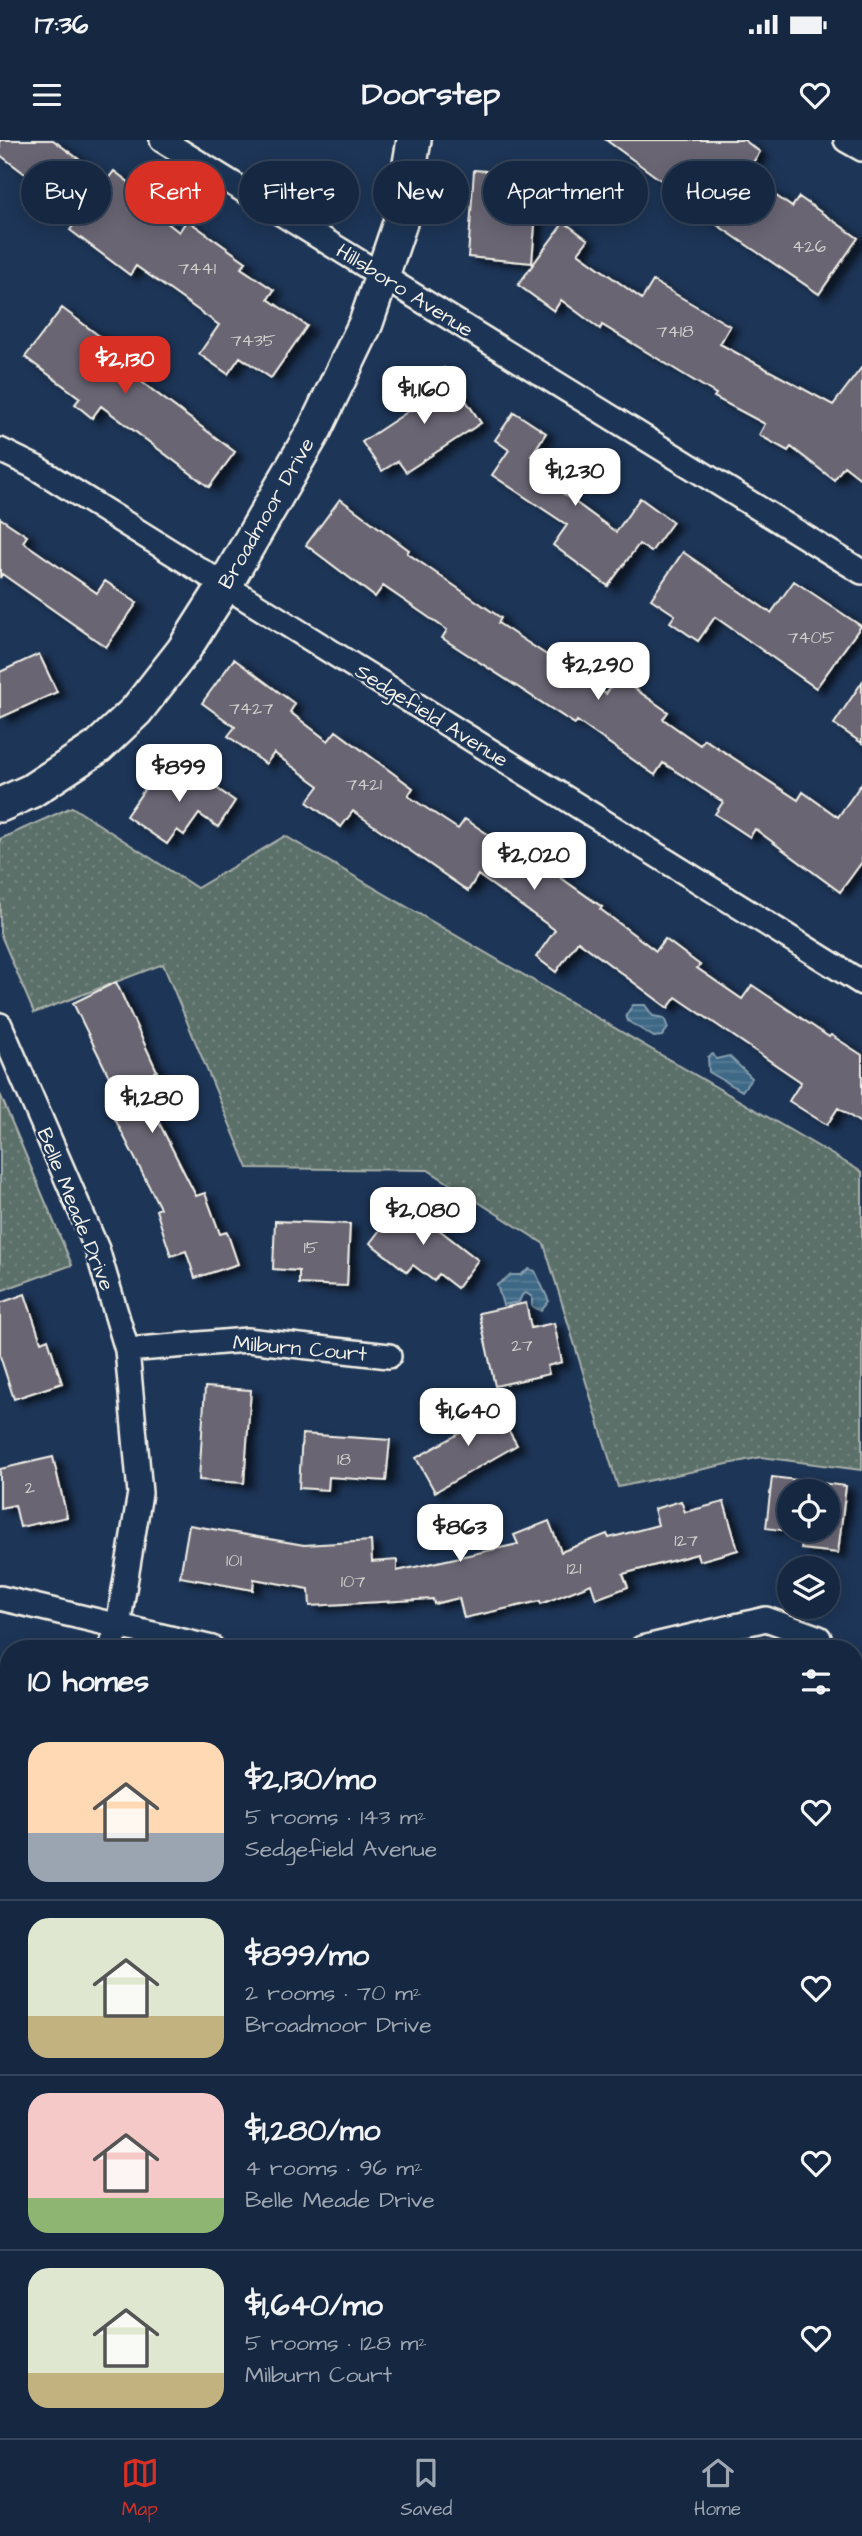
<!DOCTYPE html>
<meta charset="utf-8">
<style>
body{margin:0;font-family:"Architects Daughter",sans-serif;background:#23344c;color:#f1f3f6;height:100vh;display:flex;flex-direction:column;font-size:26px;white-space:nowrap}
*{box-sizing:border-box;margin:0}
p{font-size:23px;color:#9ea6b1}
.icon{flex:none;width:38px;height:38px;fill:none;stroke:currentColor;stroke-width:2;stroke-linecap:round;stroke-linejoin:round}
.map{position:relative;flex:1;overflow:hidden}
.side{position:absolute;left:0px;top:1500px;width:863px;height:800px;display:flex;flex-direction:column;background:#162841;border-radius:28px 28px 0 0;box-shadow:0 4px 18px #0003,0 0 0 2px #35445a}
.side>*{flex:none}
.top-card{position:absolute;left:21px;top:21px;width:821px;height:63px;display:flex;gap:14px}
.tools{position:absolute;left:777px;top:1339px;display:grid;gap:14px}
.tools a{display:grid;place-items:center;width:63px;height:63px;border-radius:50%;background:#162841;box-shadow:0 4px 18px #0003,0 0 0 2px #35445a;font-size:35px}
.price{position:absolute;translate:-50% -60px;padding:0 16px;border-radius:14px;background:#fff;color:#222;font-size:23px;line-height:46px;filter:drop-shadow(0 2px 4px #0008)}
.price::after{content:'';position:absolute;left:50%;top:42px;width:21px;height:16px;margin-left:-10px;background:inherit;clip-path:polygon(0 0,100% 0,50% 100%)}
.price.current{background:#d93025;color:#fff}
ul{padding:0;list-style:none}
li{display:flex;align-items:center;gap:21px;height:175px;padding:0 28px}
li+li{border-top:2px solid #35445a}
li span{display:grid;place-items:center;flex:none;width:196px;height:140px;border-radius:21px;color:#555}
li>.icon{margin-inline-start:auto}
span .icon{width:84px;height:84px;fill:#fffc;stroke-width:1}
li b{font-size:30px}
h2{display:flex;justify-content:space-between;align-items:center;height:84px;padding:0 28px;font-size:30px}
.tag{padding:0 24px;border-radius:32px;background:#162841;box-shadow:0 4px 18px #0003,0 0 0 2px #35445a;font-size:24px;line-height:63px}
.tag.current{background:#d93025;color:#fff}
.status{display:flex;justify-content:space-between;align-items:center;height:49px;padding:0 35px;background:#162841;direction:ltr}
.status svg{height:19px;fill:currentColor}
header{display:flex;justify-content:space-between;align-items:center;height:91px;padding:0 28px;background:#162841;font-size:32px;font-weight:700}
.tab-bar{display:flex;justify-content:space-around;align-items:center;height:98px;border-top:2px solid #35445a;background:#162841;font-size:19px;color:#9ea6b1}
.tab-bar a{display:grid;justify-items:center;gap:4px}
.tab-bar .current{color:#d93025}
.map>svg:first-child{display:block}
.grass{fill:url(#grass-dots);stroke:#a8b0a9;stroke-width:2}
.water{fill:url(#water-rules);stroke:#879fad;stroke-width:2}
.lines{fill:none;stroke-linecap:round;stroke-linejoin:round}
.stream{stroke:#879fad;stroke-width:9}
.building{fill:#696573;stroke:#f4f1e8;stroke-width:2;fill-rule:evenodd;filter:url(#shadow)}
.street-casing{stroke:#f4f1e8;stroke-width:28}
.secondary-casing{stroke:#f4f1e8;stroke-width:38}
.street{stroke:#1d3557;stroke-width:23}
.secondary{stroke:#1d3557;stroke-width:33}
.labels{text-anchor:middle;stroke-width:5;stroke-linejoin:round;paint-order:stroke}
.number-label{font-size:18px;fill:#d1cecb}
.street-label{font-size:21px;fill:#f4f1e8;stroke:#1d3557}
</style>
<div class="status"><b>17:36</b><svg viewBox="0 0 49 12"><path d="M0 12V9h3v3zM5 12V6h3v6zM10 12V3h3v9zM15 12V0h3v12zM26 1h20v11H26zM47 4h2v5h-2z"/></svg></div>
<header><svg class="icon" aria-label="menu" viewBox="0 0 24 24"><path d="M4 6h16M4 12h16M4 18h16"/></svg>Doorstep<svg class="icon" aria-label="heart" viewBox="0 0 24 24"><path d="M12 20l-8-8c-3-5 5-10 8-4 3-6 11-1 8 4z"/></svg></header>
<div class="map">
<svg width="862" height="2298" viewBox="0 0 862 2298">
<defs>
<pattern id="grass-dots" width="8" height="8" patternUnits="userSpaceOnUse" patternTransform="scale(1.75)"><rect width="8" height="8" fill="#5b6f6a"/><path d="M2 2h.1M6 6h.1" fill="none" stroke="#73847f" stroke-width="1.8" stroke-linecap="round"/></pattern>
<pattern id="water-rules" width="6" height="5" patternUnits="userSpaceOnUse" patternTransform="scale(1.75)"><rect width="6" height="5" fill="#3e6886"/><path d="M0 2.5h6" fill="none" stroke="#5a7e97"/></pattern>
<filter id="shadow"><feDropShadow dx="8" dy="4.5" stdDeviation="3.5" flood-color="#0009"/></filter>
</defs>
<rect width="100%" height="100%" fill="#1d3557"/>
<filter id="ink" filterUnits="userSpaceOnUse"><feTurbulence type="fractalNoise" baseFrequency=".0143" numOctaves="2"/><feDisplacementMap in="SourceGraphic" scale="14" xChannelSelector="R" yChannelSelector="G"/><feConvolveMatrix kernelMatrix="1 2 1 2 8 2 1 2 1" color-interpolation-filters="sRGB"/></filter>
<g filter="url(#ink)">
<path class="grass" d="M 72,667 L 197,748 L 285,696 L 862,1032 L 862,1330 L 761,1317 L 618,1347 L 544,1104 L 428,1030 L 248,1028 L 163,824 L 34,873 L 0,793 L 0,699 Z
M 0,954 L 72,1125 L 0,1151 Z
M 862,1675 L 862,2261 L 854,2254 L 854,1678 Z"/>
<path class="water" d="M 633,865 L 645,865 L 653,876 L 664,878 L 668,888 L 662,896 L 654,897 L 628,881 L 626,875 Z
M 713,914 L 716,919 L 729,916 L 752,938 L 742,951 L 709,932 L 708,917 Z
M 529,1129 L 535,1131 L 549,1161 L 541,1171 L 532,1166 L 532,1157 L 526,1153 L 522,1155 L 519,1162 L 503,1165 L 497,1145 L 511,1135 L 520,1135 Z"/>
<g class="lines">
<path class="stream" d="M 0,1819 L 9,1825
M 854,2133 L 862,2144"/>
</g>
<path class="building" d="M 0,0 L 53,0 L 107,40 L 114,31 L 139,50 L 134,57 L 179,92 L 187,80 L 246,122 L 241,128 L 274,150 L 268,159 L 307,186 L 271,238 L 240,217 L 228,234 L 199,214 L 219,185 L 136,126 L 130,135 L 70,90 L 81,76 L 0,15 Z
M 606,0 L 744,0 L 760,12 L 745,34 L 792,67 L 799,57 L 858,98 L 819,154 L 686,64 L 688,60 Z
M 474,30 L 539,35 L 532,123 L 468,117 Z
M 564,82 L 588,100 L 578,113 L 642,159 L 653,141 L 730,186 L 720,204 L 833,265 L 862,227 L 862,340 L 844,326 L 834,340 L 791,307 L 788,311 L 759,295 L 765,284 L 714,257 L 716,254 L 602,185 L 600,189 L 561,160 L 554,171 L 518,145 Z
M 62,168 L 134,222 L 127,231 L 235,312 L 209,347 L 101,266 L 92,278 L 75,264 L 80,258 L 25,217 Z
M 444,228 L 481,283 L 406,332 L 398,321 L 382,331 L 362,302 L 424,261 L 415,247 Z
M 514,272 L 546,293 L 531,316 L 567,340 L 560,351 L 616,392 L 640,358 L 673,382 L 651,412 L 639,404 L 608,446 L 553,405 L 567,385 L 492,335 L 509,310 L 495,300 Z
M 340,359 L 409,410 L 407,413 L 501,478 L 498,483 L 606,554 L 618,537 L 668,572 L 663,579 L 700,605 L 704,599 L 798,660 L 803,652 L 838,677 L 862,643 L 862,722 L 840,752 L 755,689 L 750,697 L 715,674 L 723,662 L 663,623 L 655,635 L 577,581 L 575,584 L 442,498 L 447,490 L 383,446 L 375,457 L 306,405 Z
M 0,378 L 27,396 L 23,402 L 97,453 L 105,441 L 137,463 L 106,507 L 2,434 L 0,438 Z
M 683,412 L 771,473 L 794,441 L 861,486 L 816,548 L 715,477 L 698,501 L 670,482 L 675,475 L 651,459 Z
M 39,514 L 57,552 L 0,578 L 0,532 Z
M 234,519 L 295,564 L 290,572 L 328,601 L 336,591 L 413,648 L 408,656 L 458,689 L 465,679 L 521,716 L 524,712 L 602,767 L 600,769 L 656,811 L 665,799 L 700,825 L 697,828 L 742,859 L 752,845 L 829,897 L 831,895 L 862,915 L 862,984 L 838,968 L 827,985 L 789,961 L 801,942 L 676,857 L 668,868 L 578,801 L 556,832 L 536,817 L 555,790 L 478,735 L 468,751 L 353,671 L 341,687 L 307,662 L 319,646 L 274,613 L 266,624 L 228,596 L 235,587 L 202,563 Z
M 862,542 L 862,603 L 834,584 Z
M 179,622 L 235,661 L 218,687 L 199,674 L 184,695 L 177,690 L 167,704 L 126,676 L 151,640 L 162,648 Z
M 116,842 L 157,931 L 138,941 L 196,1056 L 205,1053 L 220,1094 L 227,1092 L 238,1124 L 195,1138 L 186,1111 L 171,1116 L 156,1070 L 160,1068 L 113,975 L 125,969 L 73,863 Z
M 402,1061 L 478,1120 L 457,1148 L 439,1134 L 434,1141 L 413,1125 L 407,1132 L 370,1103 Z
M 275,1081 L 350,1084 L 347,1146 L 299,1144 L 299,1131 L 273,1129 Z
M 25,1154 L 41,1202 L 48,1199 L 62,1243 L 14,1259 L 0,1216 L 0,1163 Z
M 526,1163 L 531,1188 L 554,1183 L 562,1222 L 547,1226 L 549,1234 L 495,1246 L 479,1173 Z
M 205,1247 L 251,1250 L 244,1343 L 199,1340 Z
M 492,1262 L 517,1305 L 435,1352 L 416,1318 L 462,1292 L 456,1282 Z
M 302,1294 L 390,1300 L 386,1341 L 329,1337 L 328,1350 L 299,1348 Z
M 53,1317 L 67,1377 L 20,1387 L 15,1365 L 0,1368 L 0,1329 Z
M 772,1337 L 846,1346 L 838,1413 L 801,1409 L 803,1393 L 766,1388 ZM 789,1351 L 828,1351 L 828,1390 L 789,1390 Z
M 681,1361 L 685,1372 L 724,1362 L 738,1410 L 699,1421 L 697,1414 L 623,1434 L 628,1447 L 596,1459 L 591,1444 L 541,1464 L 540,1461 L 464,1478 L 459,1458 L 434,1464 L 433,1459 L 310,1466 L 309,1449 L 254,1439 L 253,1450 L 180,1437 L 189,1385 L 304,1405 L 371,1401 L 372,1422 L 397,1420 L 397,1431 L 518,1404 L 514,1395 L 549,1381 L 561,1412 L 607,1394 L 609,1398 L 658,1385 L 654,1369 Z"/>
<g class="lines">
<defs>
<path id="street" d="M 162,0 L 862,432
M 846,0 L 862,9
M 0,310 L 35,327 L 862,843
M 0,885 L 97,1109 L 127,1210 L 140,1353 L 118,1486 L 111,1508
M 127,1210 L 247,1200 L 389,1216
M 0,1458 L 212,1508
M 642,1508 L 766,1479 L 819,1498
M 0,1695 L 9,1685
M 0,2172 L 9,2174
M 613,2291 L 630,2298"/>
<path id="secondary" d="M 0,665 L 31,651 L 98,607 L 136,571 L 183,511 L 225,445 L 315,289 L 366,183 L 400,83 L 414,0"/>
</defs>
<use href="#street" class="street-casing"/>
<use href="#secondary" class="secondary-casing"/>
<use href="#street" class="street"/>
<use href="#secondary" class="secondary"/>
</g>
</g>
<g class="labels">
<g class="number-label">
<text x="809" y="112">426</text>
<text x="197" y="134">7441</text>
<text x="675" y="197">7418</text>
<text x="253" y="206">7435</text>
<text x="811" y="503">7405</text>
<text x="251" y="574">7427</text>
<text x="364" y="650">7421</text>
<text x="311" y="1113">15</text>
<text x="522" y="1211">27</text>
<text x="344" y="1325">18</text>
<text x="30" y="1353">2</text>
<text x="686" y="1406">127</text>
<text x="234" y="1426">101</text>
<text x="574" y="1434">121</text>
<text x="353" y="1447">107</text>
</g>
<g class="street-label">
<text transform="translate(405 150) rotate(32)" y="7">Hillsboro Avenue</text>
<text transform="translate(266 373) rotate(-60)" y="7">Broadmoor Drive</text>
<text transform="translate(432 575) rotate(32)" y="7">Sedgefield Avenue</text>
<text transform="translate(76 1069) rotate(68)" y="7">Belle Meade Drive</text>
<text transform="translate(300 1208) rotate(5)" y="7">Milburn Court</text>
</g>
</g>
</svg>
<div class="tools">
<a><svg class="icon" aria-label="locate" viewBox="0 0 24 24"><circle cx="12" cy="12" r="6"/><path d="M12 2v4M12 18v4M2 12h4M18 12h4"/></svg></a>
<a><svg class="icon" aria-label="layers" viewBox="0 0 24 24"><path d="M12 4l9 5-9 5-9-5zM3 14l9 5 9-5"/></svg></a>
</div>
<b class="price current" style="left:125px;top:256px">$2,130</b>
<b class="price" style="left:424px;top:286px">$1,160</b>
<b class="price" style="left:575px;top:368px">$1,230</b>
<b class="price" style="left:598px;top:562px">$2,290</b>
<b class="price" style="left:179px;top:664px">$899</b>
<b class="price" style="left:534px;top:752px">$2,020</b>
<b class="price" style="left:152px;top:995px">$1,280</b>
<b class="price" style="left:423px;top:1107px">$2,080</b>
<b class="price" style="left:468px;top:1308px">$1,640</b>
<b class="price" style="left:460px;top:1424px">$863</b>
<div class="top-card">
<a class="tag">Buy</a>
<a class="tag current">Rent</a>
<a class="tag">Filters</a>
<a class="tag">New</a>
<a class="tag">Apartment</a>
<a class="tag">House</a>
</div>
<section class="side">
<h2>10 homes<svg class="icon" aria-label="filters" viewBox="0 0 24 24"><path d="M4 7h16M4 17h16"/><circle cx="9" cy="7" r="2"/><circle cx="15" cy="17" r="2"/></svg></h2>
<ul>
<li><span style="background:linear-gradient(#ffd9b3 65%,#9aa5b1 0)"><svg class="icon" aria-label="home" viewBox="0 0 24 24"><path d="M3 11l9-7 9 7M6 9v11h12V9"/></svg></span><div><b>$2,130/mo</b><p>5 rooms · 143 m²</p><p>Sedgefield Avenue</p></div><svg class="icon" aria-label="heart" viewBox="0 0 24 24"><path d="M12 20l-8-8c-3-5 5-10 8-4 3-6 11-1 8 4z"/></svg></li>
<li><span style="background:linear-gradient(#dfe7d0 70%,#c2b280 0)"><svg class="icon" aria-label="home" viewBox="0 0 24 24"><path d="M3 11l9-7 9 7M6 9v11h12V9"/></svg></span><div><b>$899/mo</b><p>2 rooms · 70 m²</p><p>Broadmoor Drive</p></div><svg class="icon" aria-label="heart" viewBox="0 0 24 24"><path d="M12 20l-8-8c-3-5 5-10 8-4 3-6 11-1 8 4z"/></svg></li>
<li><span style="background:linear-gradient(#f6c9c9 75%,#8fb573 0)"><svg class="icon" aria-label="home" viewBox="0 0 24 24"><path d="M3 11l9-7 9 7M6 9v11h12V9"/></svg></span><div><b>$1,280/mo</b><p>4 rooms · 96 m²</p><p>Belle Meade Drive</p></div><svg class="icon" aria-label="heart" viewBox="0 0 24 24"><path d="M12 20l-8-8c-3-5 5-10 8-4 3-6 11-1 8 4z"/></svg></li>
<li><span style="background:linear-gradient(#dfe7d0 75%,#c2b280 0)"><svg class="icon" aria-label="home" viewBox="0 0 24 24"><path d="M3 11l9-7 9 7M6 9v11h12V9"/></svg></span><div><b>$1,640/mo</b><p>5 rooms · 128 m²</p><p>Milburn Court</p></div><svg class="icon" aria-label="heart" viewBox="0 0 24 24"><path d="M12 20l-8-8c-3-5 5-10 8-4 3-6 11-1 8 4z"/></svg></li>
</ul>
</section>
</div>
<nav class="tab-bar">
<a class="current"><svg class="icon" aria-label="map" viewBox="0 0 24 24"><path d="M3 6l6-2 6 2 6-2v14l-6 2-6-2-6 2zM9 4v14M15 6v14"/></svg>Map</a>
<a><svg class="icon" aria-label="saved" viewBox="0 0 24 24"><path d="M7 4h10v16l-5-4-5 4z"/></svg>Saved</a>
<a><svg class="icon" aria-label="home" viewBox="0 0 24 24"><path d="M3 11l9-7 9 7M6 9v11h12V9"/></svg>Home</a>
</nav>
